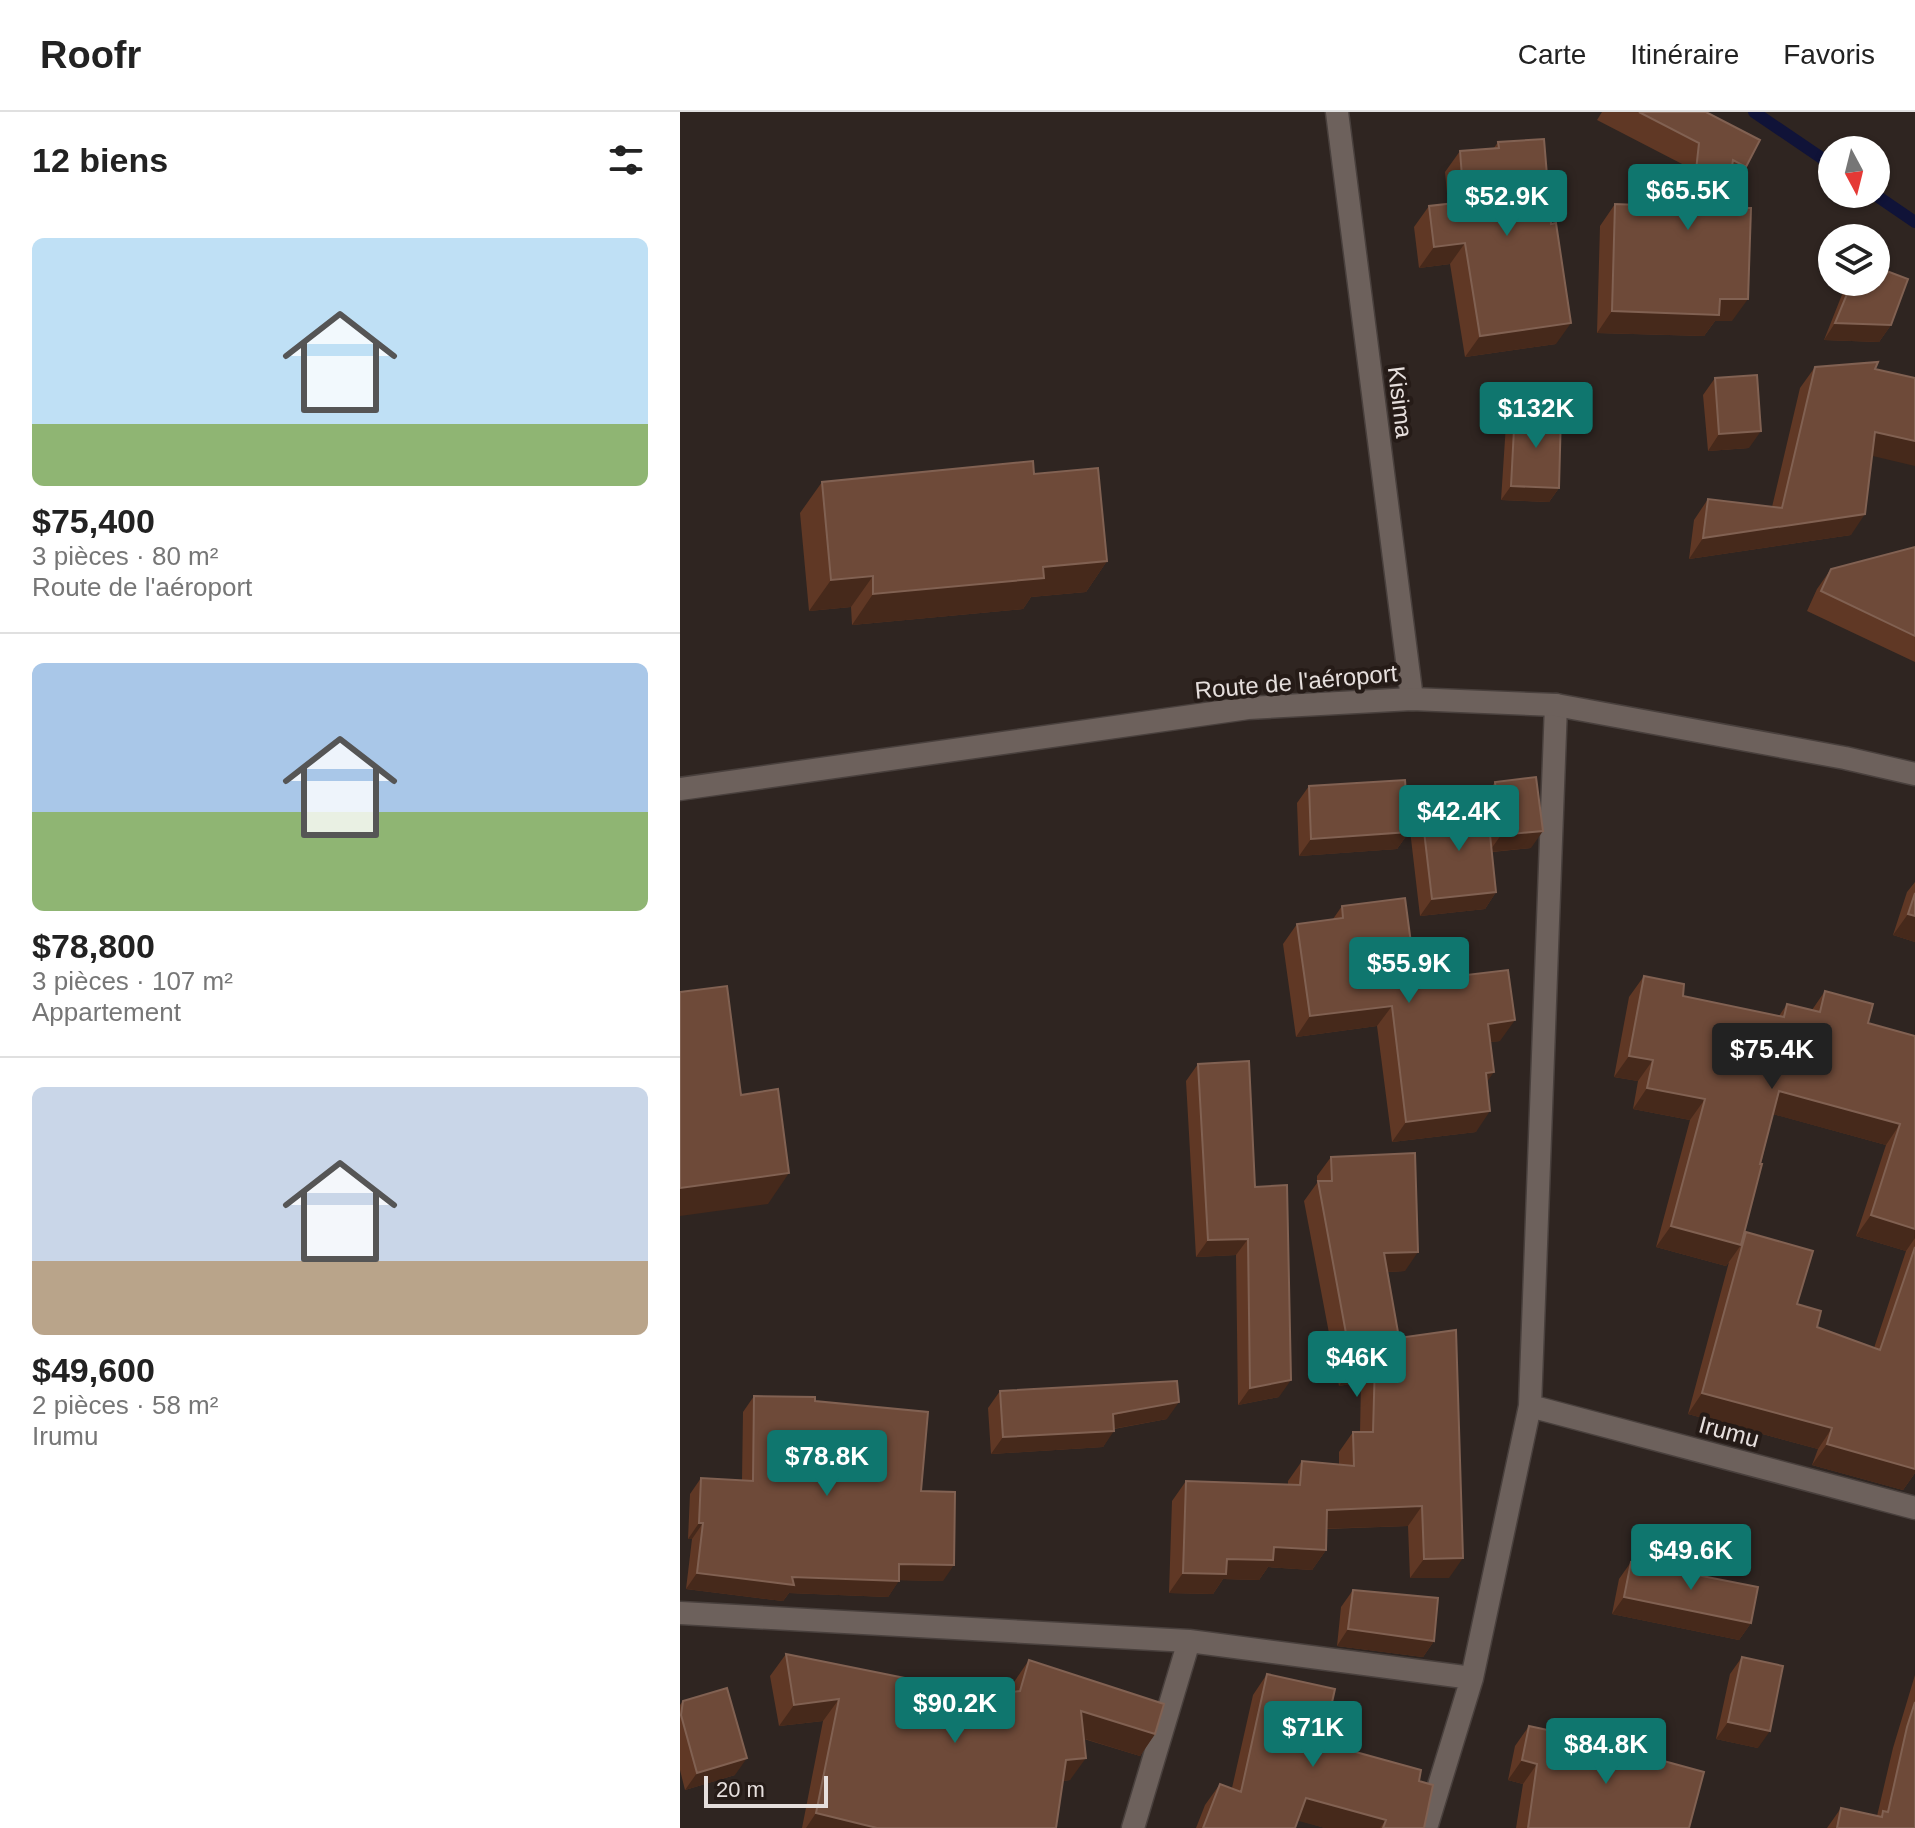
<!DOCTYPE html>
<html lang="fr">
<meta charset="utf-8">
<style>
body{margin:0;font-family:Arial,sans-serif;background:#f6f6f6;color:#222;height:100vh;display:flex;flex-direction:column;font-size:30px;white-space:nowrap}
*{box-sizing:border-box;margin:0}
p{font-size:26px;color:#767676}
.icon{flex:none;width:44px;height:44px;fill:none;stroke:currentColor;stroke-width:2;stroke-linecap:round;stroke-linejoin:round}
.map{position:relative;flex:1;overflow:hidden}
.panel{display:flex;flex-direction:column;background:#fff;width:680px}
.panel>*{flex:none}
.needle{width:52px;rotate:173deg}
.controls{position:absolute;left:1138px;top:24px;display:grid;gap:16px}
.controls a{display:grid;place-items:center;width:72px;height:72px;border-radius:50%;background:#fff;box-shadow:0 2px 6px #0004;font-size:40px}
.scale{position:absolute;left:24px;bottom:20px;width:124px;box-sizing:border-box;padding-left:8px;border:4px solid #e6dfdd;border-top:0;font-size:22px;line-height:28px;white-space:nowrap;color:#e6dfdd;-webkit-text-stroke:6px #251b17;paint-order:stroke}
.price{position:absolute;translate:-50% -68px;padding:0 18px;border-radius:8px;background:#0f766e;color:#fff;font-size:26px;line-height:52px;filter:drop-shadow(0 2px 4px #0008)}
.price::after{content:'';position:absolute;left:50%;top:48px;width:24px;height:18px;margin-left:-12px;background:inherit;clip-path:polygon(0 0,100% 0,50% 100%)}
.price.on{background:#222;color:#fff}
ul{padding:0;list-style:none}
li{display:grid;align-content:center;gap:16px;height:424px;padding:0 32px}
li+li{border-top:2px solid #e0e0e0}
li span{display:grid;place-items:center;height:248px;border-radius:12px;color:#555}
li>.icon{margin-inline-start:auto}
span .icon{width:144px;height:144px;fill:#fffc;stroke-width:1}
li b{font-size:34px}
h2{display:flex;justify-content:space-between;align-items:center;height:96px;padding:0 32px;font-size:34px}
header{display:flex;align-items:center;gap:48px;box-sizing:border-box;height:112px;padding:0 40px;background:#fff;border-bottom:2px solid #e0e0e0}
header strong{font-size:38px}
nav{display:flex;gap:44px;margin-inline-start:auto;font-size:28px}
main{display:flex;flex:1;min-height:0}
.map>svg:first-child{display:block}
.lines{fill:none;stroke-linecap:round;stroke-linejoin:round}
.stream{stroke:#101338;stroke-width:12}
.minor-casing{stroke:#49403d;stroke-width:25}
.tertiary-casing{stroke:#49403d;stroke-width:25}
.minor{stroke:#6d615c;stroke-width:22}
.tertiary{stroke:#6d615c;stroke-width:22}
.wall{fill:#603825;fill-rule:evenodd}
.shaded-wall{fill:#46291b}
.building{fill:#6e4a39;stroke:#816152;stroke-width:2}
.labels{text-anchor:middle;stroke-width:8;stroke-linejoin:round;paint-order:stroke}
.street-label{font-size:24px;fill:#e6dfdd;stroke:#251b17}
</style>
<header>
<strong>Roofr</strong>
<nav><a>Carte</a><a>Itinéraire</a><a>Favoris</a></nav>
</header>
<main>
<section class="panel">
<h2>12 biens<svg class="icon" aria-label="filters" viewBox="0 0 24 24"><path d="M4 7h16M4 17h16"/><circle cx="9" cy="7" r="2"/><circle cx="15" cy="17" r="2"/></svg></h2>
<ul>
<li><span style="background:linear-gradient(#bfe0f5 75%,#8fb573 0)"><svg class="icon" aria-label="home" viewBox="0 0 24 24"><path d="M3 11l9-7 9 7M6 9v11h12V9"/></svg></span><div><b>$75,400</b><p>3 pièces · 80 m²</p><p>Route de l'aéroport</p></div></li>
<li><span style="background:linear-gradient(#a9c7e8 60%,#8fb573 0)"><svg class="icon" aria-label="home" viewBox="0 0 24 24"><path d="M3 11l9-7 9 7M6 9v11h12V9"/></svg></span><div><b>$78,800</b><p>3 pièces · 107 m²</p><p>Appartement</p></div></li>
<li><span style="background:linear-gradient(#c9d6e8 70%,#b9a48a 0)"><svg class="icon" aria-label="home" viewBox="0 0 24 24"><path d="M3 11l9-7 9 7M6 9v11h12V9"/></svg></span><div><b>$49,600</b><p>2 pièces · 58 m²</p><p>Irumu</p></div></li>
</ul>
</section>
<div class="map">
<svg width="1235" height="1716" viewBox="0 0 1235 1716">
<rect width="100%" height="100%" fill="#2f2521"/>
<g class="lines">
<path class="stream" d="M 1074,0 L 1152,53
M 1194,82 L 1235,110"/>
<defs>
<path id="minor" d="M 657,0 L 732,587
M 850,1294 L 1235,1396
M 0,1501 L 509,1529 L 792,1566
M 453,1716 L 509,1529
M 746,1716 L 792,1566 L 850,1294 L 876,593"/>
<path id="tertiary" d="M 0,677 L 568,596 L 732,587 L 876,593 L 1165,646 L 1235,662"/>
</defs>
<use href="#minor" class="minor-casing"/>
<use href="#tertiary" class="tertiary-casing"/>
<use href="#minor" class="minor"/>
<use href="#tertiary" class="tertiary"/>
</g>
<path class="wall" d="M 922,0 L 1026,0 L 1066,55 L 1050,76 L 1048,75 L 1045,96 L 1052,209 L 1035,209 L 1024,224 L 917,221 L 920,114 L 935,92 L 999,94 L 1004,53 L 917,8 Z
M 818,30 L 876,232 L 785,245 L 770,152 L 739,156 L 734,115 L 749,94 L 768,92 L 765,60 L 780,39 L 814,36 Z
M 1167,170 L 1196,170 L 1211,213 L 1199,230 L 1144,228 Z
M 1135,255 L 1195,257 L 1192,344 L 1171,423 L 1009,447 L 1014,408 L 1028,387 L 1092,395 L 1120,276 Z
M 1035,266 L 1069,336 L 1028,339 L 1023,283 Z
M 835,298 L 879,376 L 869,390 L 821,388 L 826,312 Z
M 354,362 L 427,449 L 406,480 L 351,485 L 343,497 L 172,513 L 171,495 L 129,499 L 120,401 L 142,370 Z
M 1235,435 L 1235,550 L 1127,499 L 1137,477 L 1151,457 Z
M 815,670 L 851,736 L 812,740 L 816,780 L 805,797 L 740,804 L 730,718 L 742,702 L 804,695 L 803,687 Z
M 629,674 L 729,720 L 717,737 L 619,744 L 617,691 Z
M 1235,770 L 1235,830 L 1213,823 L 1227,780 Z
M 662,794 L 736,869 L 820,929 L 810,930 L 807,970 L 796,1020 L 712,1030 L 697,914 L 616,925 L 603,832 L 617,812 L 653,807 Z
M 964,864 L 1003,884 L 1099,904 L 1107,892 L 1132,898 L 1145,879 L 1188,911 L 1235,924 L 1235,1361 L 1223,1378 L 1132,1353 L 1138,1337 L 1008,1302 L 1049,1150 L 1046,1154 L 976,1135 L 1010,1008 L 953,997 L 958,969 L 934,965 L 949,885 ZM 1093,1002 L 1206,1033 L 1176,1124 L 1226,1139 L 1194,1236 L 1137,1215 L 1117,1192 L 1066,1120 L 1063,1125 Z
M 518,952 L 575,1075 L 599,1285 L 558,1293 L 556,1143 L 516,1145 L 506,969 Z
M 651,1045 L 725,1159 L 707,1160 L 719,1226 L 769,1466 L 730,1466 L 728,1414 L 646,1417 L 646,1438 L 632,1458 L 588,1455 L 579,1468 L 543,1467 L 533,1482 L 489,1481 L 492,1389 L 506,1369 L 608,1372 L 608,1369 L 622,1349 L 659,1352 L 659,1340 L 673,1320 L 680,1320 L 681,1270 L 659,1274 L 624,1089 L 637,1071 L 637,1064 Z
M 320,1279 L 487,1307 L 434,1317 L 423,1335 L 311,1342 L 308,1296 Z
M 74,1284 L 135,1289 L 241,1379 L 263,1469 L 219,1468 L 208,1485 L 109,1481 L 103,1489 L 6,1477 L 12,1427 L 8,1427 L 10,1382 L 21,1366 L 62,1368 L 63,1300 Z
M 951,1450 L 1071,1511 L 1059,1528 L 932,1502 L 939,1467 Z
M 673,1478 L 754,1529 L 743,1545 L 657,1534 L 661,1495 Z
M 106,1542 L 309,1583 L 331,1580 L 334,1570 L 349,1548 L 475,1622 L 460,1644 L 404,1627 L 390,1668 L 383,1669 L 376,1716 L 122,1716 L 143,1609 L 99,1614 L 90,1564 Z
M 1062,1545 L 1078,1636 L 1036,1627 L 1050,1562 Z
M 587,1562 L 643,1631 L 739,1669 L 744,1716 L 645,1716 L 618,1708 L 615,1716 L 516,1716 L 525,1693 L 540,1672 L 552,1676 L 573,1583 Z
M 1235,1563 L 1235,1716 L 1147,1716 L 1161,1696 L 1197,1704 L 1213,1636 Z
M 3,1589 L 55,1663 L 5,1678 L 0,1658 L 0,1593 Z
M 849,1614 L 936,1636 L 1009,1716 L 836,1716 L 843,1672 L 828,1668 L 835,1634 Z"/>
<path class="shaded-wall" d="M 785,131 L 770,152 L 739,156 L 754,135 Z
M 1040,187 L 1068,187 L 1052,209 L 1035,209 L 1024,224 L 917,221 L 932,199 Z
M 891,211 L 876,232 L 785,245 L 800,224 Z
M 1155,211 L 1211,213 L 1199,230 L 1144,228 Z
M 1081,319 L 1069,336 L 1028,339 L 1039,322 Z
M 1195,320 L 1235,329 L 1235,354 L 1180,341 Z
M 831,374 L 879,376 L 869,390 L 821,388 Z
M 1185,402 L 1171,423 L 1009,447 L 1023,426 Z
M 427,449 L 406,480 L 351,485 L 343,497 L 172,513 L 193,482 L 363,455 Z
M 193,464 L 171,495 L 129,499 L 151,468 Z
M 863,719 L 851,736 L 809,740 L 821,723 Z
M 729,720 L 717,737 L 619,744 L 631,727 Z
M 816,780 L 805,797 L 740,804 L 752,787 Z
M 1228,802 L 1235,804 L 1235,830 L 1213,823 Z
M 712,894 L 697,914 L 616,925 L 630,904 Z
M 835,908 L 820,929 L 794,932 L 808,912 Z
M 949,944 L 973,948 L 958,969 L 934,965 Z
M 814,960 L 799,981 L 806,961 Z
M 967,976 L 1025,987 L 1010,1008 L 953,997 Z
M 1099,979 L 1220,1012 L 1206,1033 L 1085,1000 Z
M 810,999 L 796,1020 L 712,1030 L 726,1010 Z
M 109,1061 L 88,1092 L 0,1104 L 0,1076 Z
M 1191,1103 L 1235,1117 L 1235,1126 L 1226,1139 L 1176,1124 Z
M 991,1114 L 1061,1133 L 1046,1154 L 976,1135 Z
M 568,1127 L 556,1143 L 516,1145 L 528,1128 Z
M 738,1140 L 725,1159 L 690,1161 L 704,1141 Z
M 695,1250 L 681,1270 L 659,1274 L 672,1254 Z
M 611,1268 L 599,1285 L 558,1293 L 570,1276 Z
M 1022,1281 L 1152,1316 L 1138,1337 L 1008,1302 Z
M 499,1290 L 487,1307 L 421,1319 L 434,1319 L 423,1335 L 311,1342 L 323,1325 Z
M 1147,1332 L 1235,1357 L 1235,1361 L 1223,1378 L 1132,1353 Z
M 742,1394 L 728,1414 L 633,1417 L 647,1398 Z
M 19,1411 L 23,1411 L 12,1427 L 8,1427 Z
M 594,1435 L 646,1438 L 632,1458 L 588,1455 L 579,1468 L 543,1467 L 533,1482 L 489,1481 L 503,1461 L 547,1447 Z
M 783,1446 L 769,1466 L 730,1466 L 744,1447 Z
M 219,1452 L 274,1453 L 263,1469 L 208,1468 Z
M 17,1461 L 112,1465 L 219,1469 L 208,1485 L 109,1481 L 103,1489 L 6,1477 Z
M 944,1485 L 1071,1511 L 1059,1528 L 932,1502 Z
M 668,1517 L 754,1529 L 743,1545 L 657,1534 Z
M 159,1587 L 143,1609 L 99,1614 L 114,1593 Z
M 401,1599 L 475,1622 L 460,1644 L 386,1621 Z
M 1048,1610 L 1090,1619 L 1078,1636 L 1036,1627 Z
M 67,1646 L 55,1663 L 5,1678 L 17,1661 Z
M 406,1646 L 390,1668 L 371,1670 L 386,1648 Z
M 842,1648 L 857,1652 L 843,1672 L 828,1668 Z
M 626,1686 L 706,1708 L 700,1716 L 645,1716 L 611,1707 Z
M 136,1701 L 197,1716 L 126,1716 Z"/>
<path class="building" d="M 959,0 L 1026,0 L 1080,28 L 1066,55 L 1053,48 L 1045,96 L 1071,96 L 1068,187 L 1040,187 L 1039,203 L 932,199 L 935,92 L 1012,95 L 1019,31 Z
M 864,27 L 871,112 L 876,111 L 891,211 L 800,224 L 785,131 L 754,135 L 749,94 L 784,90 L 780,39 L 819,36 L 818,30 Z
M 1196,155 L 1228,167 L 1211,213 L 1155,211 L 1172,170 L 1196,170 Z
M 1198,250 L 1195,257 L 1235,266 L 1235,329 L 1195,320 L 1185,402 L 1023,426 L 1028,387 L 1102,396 L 1135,255 Z
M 1077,263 L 1081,319 L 1039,322 L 1035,266 Z
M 835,298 L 881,301 L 879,376 L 831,374 Z
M 353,349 L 354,362 L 418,356 L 427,449 L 363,455 L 364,466 L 193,482 L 193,464 L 151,468 L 142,370 Z
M 1235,435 L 1235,524 L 1141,479 L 1151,457 Z
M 856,665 L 863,719 L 821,723 L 815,670 Z
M 725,668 L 729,720 L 631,727 L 629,674 Z
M 807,694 L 816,780 L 752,787 L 742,702 Z
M 1235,781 L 1235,804 L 1228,802 Z
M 725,786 L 736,869 L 828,858 L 835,908 L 808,912 L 814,960 L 806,961 L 810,999 L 726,1010 L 712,894 L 630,904 L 617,812 L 663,806 L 662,794 Z
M 964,864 L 1004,872 L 1003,884 L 1104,905 L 1107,892 L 1140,900 L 1145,879 L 1193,892 L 1188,911 L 1235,924 L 1235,1117 L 1191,1103 L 1220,1012 L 1099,979 L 1080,1052 L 1082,1052 L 1061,1133 L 991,1114 L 1025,987 L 967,976 L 973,948 L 949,944 Z
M 47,874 L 61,983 L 98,977 L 109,1061 L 0,1076 L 0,880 Z
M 569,949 L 575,1075 L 607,1073 L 611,1268 L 570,1276 L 568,1127 L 528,1128 L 518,952 Z
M 735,1041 L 738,1140 L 704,1141 L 719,1226 L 776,1218 L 783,1446 L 744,1447 L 742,1394 L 647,1398 L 646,1438 L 594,1435 L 593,1448 L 547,1447 L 546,1462 L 503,1461 L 506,1369 L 620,1373 L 622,1349 L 674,1354 L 673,1320 L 693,1320 L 695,1250 L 672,1254 L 638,1069 L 652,1069 L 651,1045 Z
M 1066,1120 L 1133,1139 L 1117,1192 L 1141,1199 L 1137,1215 L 1200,1238 L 1235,1135 L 1235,1357 L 1147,1332 L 1152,1316 L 1022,1281 Z
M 497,1269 L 499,1290 L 433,1302 L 434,1319 L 323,1325 L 320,1279 Z
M 74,1284 L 135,1285 L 135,1289 L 248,1300 L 241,1379 L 275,1380 L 274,1453 L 219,1452 L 219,1469 L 112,1465 L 114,1473 L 17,1461 L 23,1411 L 19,1411 L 21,1366 L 73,1369 Z
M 951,1450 L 1078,1475 L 1071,1511 L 944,1485 Z
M 673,1478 L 758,1486 L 754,1529 L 668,1517 Z
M 106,1542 L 309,1583 L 340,1579 L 349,1548 L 484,1592 L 475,1622 L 401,1599 L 406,1646 L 386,1648 L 376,1716 L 197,1716 L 136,1701 L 159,1587 L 114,1593 Z
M 1062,1545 L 1103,1554 L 1090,1619 L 1048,1610 Z
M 587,1562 L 655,1577 L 643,1631 L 741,1658 L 739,1669 L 753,1673 L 744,1716 L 703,1716 L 706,1708 L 626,1686 L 615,1716 L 523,1716 L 540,1672 L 561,1680 Z
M 47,1576 L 67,1646 L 17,1661 L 1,1603 L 3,1589 Z
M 1235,1590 L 1235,1716 L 1157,1716 L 1161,1696 L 1202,1705 L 1203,1699 L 1208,1700 L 1227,1615 Z
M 849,1614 L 937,1633 L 936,1636 L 1024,1660 L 1009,1716 L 848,1716 L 857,1652 L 842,1648 Z"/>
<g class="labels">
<g class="street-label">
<text transform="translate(720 290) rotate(83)" y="8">Kisima</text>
<text transform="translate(616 570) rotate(-5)" y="8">Route de l'aéroport</text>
<text transform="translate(1049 1320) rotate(15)" y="8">Irumu</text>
</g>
</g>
</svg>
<div class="controls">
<a><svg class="needle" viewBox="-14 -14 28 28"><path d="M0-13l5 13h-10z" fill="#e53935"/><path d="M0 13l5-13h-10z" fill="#767676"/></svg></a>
<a><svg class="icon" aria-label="layers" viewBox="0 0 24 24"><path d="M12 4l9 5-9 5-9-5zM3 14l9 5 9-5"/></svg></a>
</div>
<div class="scale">20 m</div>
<b class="price" style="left:1008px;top:120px">$65.5K</b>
<b class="price" style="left:827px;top:126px">$52.9K</b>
<b class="price" style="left:856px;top:338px">$132K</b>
<b class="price" style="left:779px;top:741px">$42.4K</b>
<b class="price" style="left:729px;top:893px">$55.9K</b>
<b class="price on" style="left:1092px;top:979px">$75.4K</b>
<b class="price" style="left:677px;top:1287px">$46K</b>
<b class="price" style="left:147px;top:1386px">$78.8K</b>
<b class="price" style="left:1011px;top:1480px">$49.6K</b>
<b class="price" style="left:275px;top:1633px">$90.2K</b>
<b class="price" style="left:633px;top:1657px">$71K</b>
<b class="price" style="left:926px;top:1674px">$84.8K</b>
</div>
</main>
